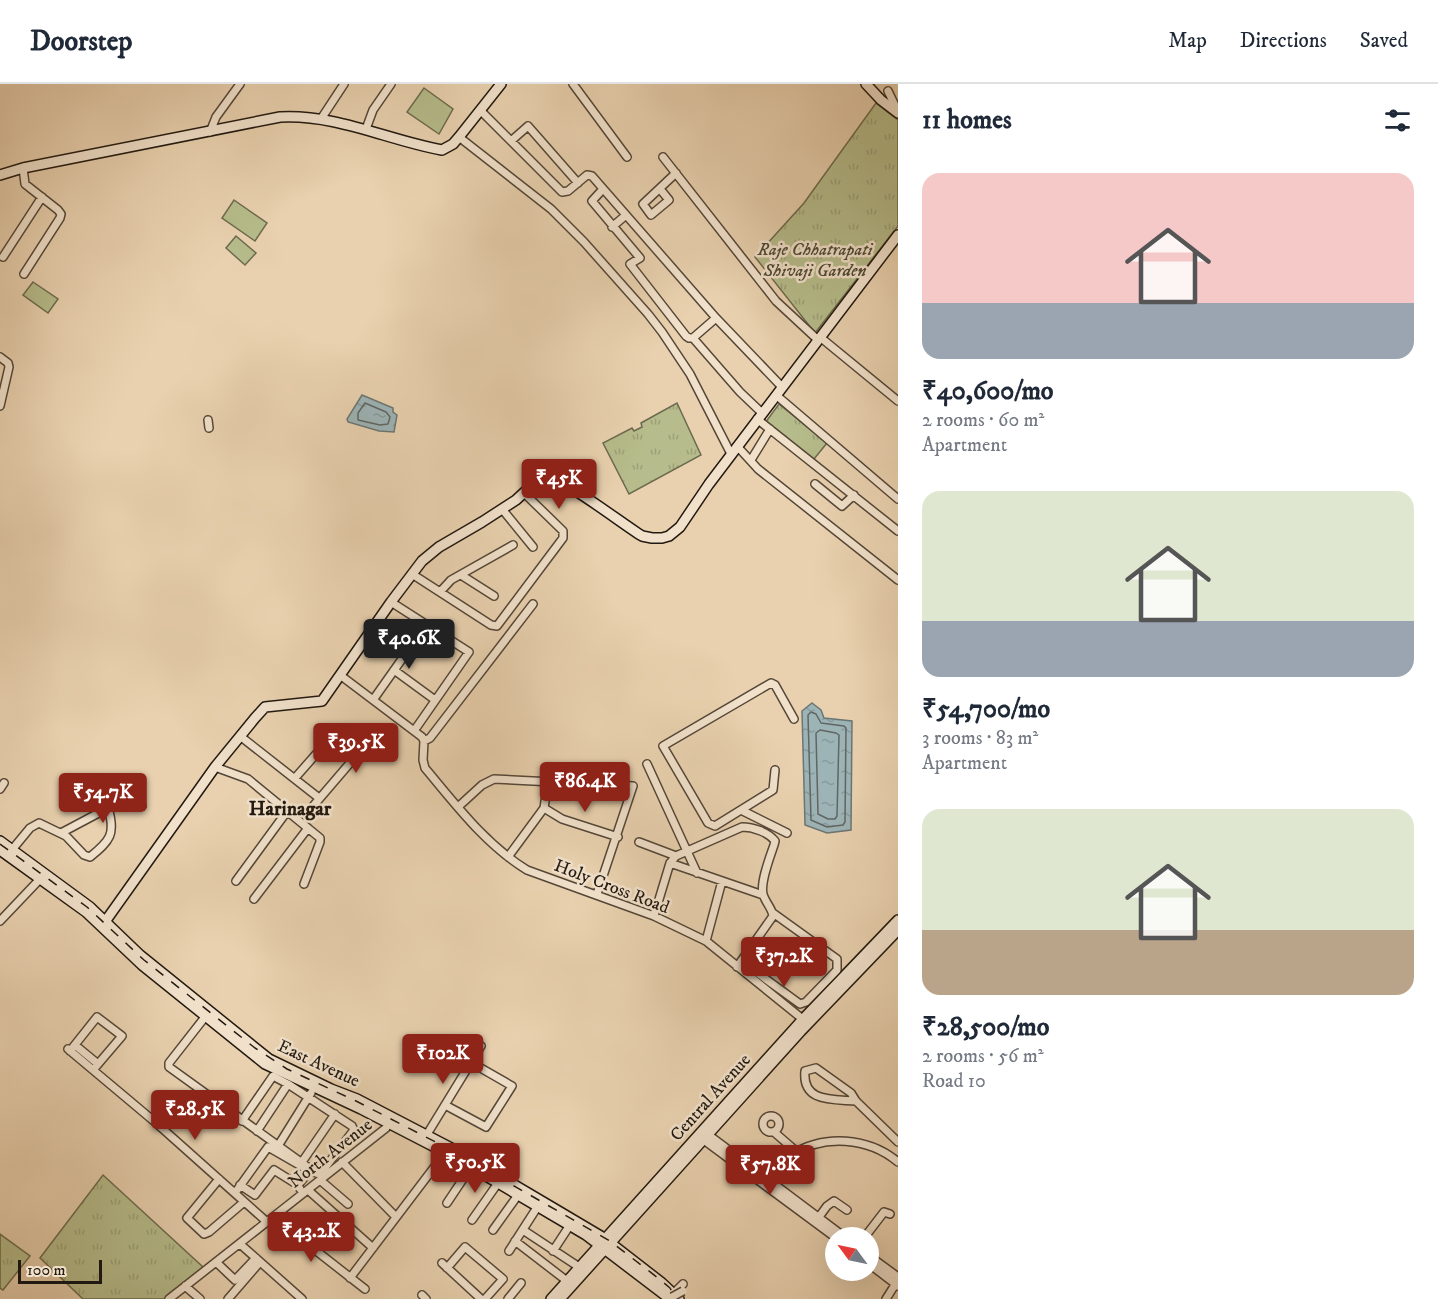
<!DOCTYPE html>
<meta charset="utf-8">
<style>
body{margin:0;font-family:"IM FELL DW Pica",serif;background:#f6f6f7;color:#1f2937;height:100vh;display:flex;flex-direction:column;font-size:22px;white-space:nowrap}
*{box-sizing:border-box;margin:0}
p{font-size:20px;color:#747a83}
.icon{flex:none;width:33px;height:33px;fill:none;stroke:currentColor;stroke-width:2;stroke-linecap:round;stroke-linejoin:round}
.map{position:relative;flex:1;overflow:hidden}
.details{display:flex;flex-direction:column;background:#fff;width:540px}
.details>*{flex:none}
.needle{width:39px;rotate:303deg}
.controls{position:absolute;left:825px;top:1143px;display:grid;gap:12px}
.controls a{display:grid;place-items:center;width:54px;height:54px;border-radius:50%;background:#fff;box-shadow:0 6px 24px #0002;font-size:30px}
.scale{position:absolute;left:18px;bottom:15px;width:84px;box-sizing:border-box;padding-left:6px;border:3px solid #221910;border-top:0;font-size:16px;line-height:21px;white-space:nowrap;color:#221910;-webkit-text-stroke:4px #f1e1cb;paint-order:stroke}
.price{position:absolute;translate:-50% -51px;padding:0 14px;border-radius:6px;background:#8f2418;color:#fff;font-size:20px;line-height:39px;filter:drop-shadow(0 2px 3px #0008)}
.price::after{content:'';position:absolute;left:50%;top:36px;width:18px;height:14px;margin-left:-9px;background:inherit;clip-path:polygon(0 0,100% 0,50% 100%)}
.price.selected{background:#222;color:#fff}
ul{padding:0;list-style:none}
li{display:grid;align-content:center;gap:12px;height:318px;padding:0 24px}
li span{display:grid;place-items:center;height:186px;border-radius:18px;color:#555}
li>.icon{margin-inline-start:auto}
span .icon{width:108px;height:108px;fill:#fffc;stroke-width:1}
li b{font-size:26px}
h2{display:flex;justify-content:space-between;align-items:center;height:72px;padding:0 24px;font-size:26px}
header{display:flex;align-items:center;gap:36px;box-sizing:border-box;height:84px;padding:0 30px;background:#fff;border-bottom:2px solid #e0e1e3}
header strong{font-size:28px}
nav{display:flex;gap:33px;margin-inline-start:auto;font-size:21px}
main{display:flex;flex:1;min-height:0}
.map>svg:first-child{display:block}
.grass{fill:url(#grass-tufts);stroke:#6c6a4e;stroke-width:1.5}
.pitch{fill:#b6bc8b;stroke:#6c6a4e;stroke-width:1.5}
.water{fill:url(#water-ripples);stroke:#6c7674;stroke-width:1.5}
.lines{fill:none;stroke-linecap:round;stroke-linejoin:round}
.shore{stroke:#606664;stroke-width:1.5}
.street-casing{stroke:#544738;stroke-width:10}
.secondary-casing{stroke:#221910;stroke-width:12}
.street{stroke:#f1e1cb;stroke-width:7}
.secondary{stroke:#f1e1cb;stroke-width:9}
.rail{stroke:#221910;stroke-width:1.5;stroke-dasharray:10 10;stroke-linecap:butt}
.street-bridge-casing{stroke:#544738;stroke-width:10;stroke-linecap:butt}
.street-bridge{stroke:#f1e1cb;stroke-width:7}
.labels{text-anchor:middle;stroke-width:5;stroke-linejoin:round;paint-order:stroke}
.park-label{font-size:18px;font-style:italic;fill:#4e4a35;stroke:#f1e1cb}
.street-label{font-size:18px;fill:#221910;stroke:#f1e1cb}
.neighbourhood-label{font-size:20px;font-weight:bold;fill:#221910;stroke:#f1e1cb}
</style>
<header>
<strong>Doorstep</strong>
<nav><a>Map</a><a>Directions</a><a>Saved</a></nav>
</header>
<main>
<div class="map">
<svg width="898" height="1215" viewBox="0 0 898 1215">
<defs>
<pattern id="grass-tufts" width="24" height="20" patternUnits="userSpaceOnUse" patternTransform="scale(1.5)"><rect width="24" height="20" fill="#b6bc8b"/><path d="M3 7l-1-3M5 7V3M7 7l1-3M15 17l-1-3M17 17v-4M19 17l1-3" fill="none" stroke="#9ca177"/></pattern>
<pattern id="water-ripples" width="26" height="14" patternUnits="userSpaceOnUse" patternTransform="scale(1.5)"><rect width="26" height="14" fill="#9db4b7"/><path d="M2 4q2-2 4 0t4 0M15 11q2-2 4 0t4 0" fill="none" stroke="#879a9c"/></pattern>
</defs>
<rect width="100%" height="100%" fill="#e9d1af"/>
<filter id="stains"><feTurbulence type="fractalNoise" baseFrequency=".00333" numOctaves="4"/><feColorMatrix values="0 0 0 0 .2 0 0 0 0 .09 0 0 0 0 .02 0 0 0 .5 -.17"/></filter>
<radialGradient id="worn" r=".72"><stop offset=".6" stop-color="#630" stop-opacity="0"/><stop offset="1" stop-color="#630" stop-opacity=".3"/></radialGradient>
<path class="grass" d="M 876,19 L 898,36 L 898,142 L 815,249 L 755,173 L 804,119 Z
M 677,319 L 701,371 L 629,410 L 603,359 L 632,344 L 634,347 L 642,343 L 641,339 Z
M 779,320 L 827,359 L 814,375 L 765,339 Z
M 103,1091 L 203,1183 L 164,1215 L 83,1215 L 40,1174 Z
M 0,1150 L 30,1172 L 3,1206 L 0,1204 Z"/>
<path class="pitch" d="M 424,4 L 453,25 L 439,50 L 407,28 Z
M 234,116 L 267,139 L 255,157 L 222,134 Z
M 236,152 L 256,169 L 245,181 L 226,164 Z
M 33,198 L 58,215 L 48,229 L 23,211 Z"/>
<path class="water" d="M 362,311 L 393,324 L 393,328 L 397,331 L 394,348 L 379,347 L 348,338 L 347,335 Z
M 812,619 L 821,626 L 824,634 L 852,637 L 851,746 L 827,749 L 805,741 L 802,627 Z"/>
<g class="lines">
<path class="shore" d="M 365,319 L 386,328 L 390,333 L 388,340 L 380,341 L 358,336 L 358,329 Z
M 811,628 L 816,630 L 821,639 L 844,642 L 846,644 L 845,738 L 843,741 L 827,743 L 811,736 L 808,631 Z
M 820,646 L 836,649 L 839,651 L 837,732 L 835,735 L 828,735 L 818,730 L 816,649 Z"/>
<defs>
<path id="street" d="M 573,0 L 627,73
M 888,7 L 898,28
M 480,26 L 562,108 L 568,107 L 587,91 L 592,92 L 716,234 L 782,303
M 321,35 L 344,0
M 366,45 L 373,26 L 391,0
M 210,48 L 216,33 L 240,0
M 459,53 L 551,125 L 584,158 L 648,230 L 662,248 L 690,290 L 731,370
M 511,57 L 528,42 L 578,99
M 663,73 L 776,217 L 818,256
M 23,84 L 25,100 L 58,126 L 61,130 L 60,134 L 24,190
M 603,105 L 592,117 L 640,174 L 630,180 L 686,252 L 689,254 L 693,254 L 716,234
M 660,105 L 669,116 L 651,131 L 643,120 L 676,89
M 612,143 L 626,131
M 3,173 L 42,113
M 820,253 L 898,317
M 693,254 L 740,308 L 762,329
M 0,273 L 8,279 L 9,283 L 0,322
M 776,311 L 898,415
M 757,335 L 898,447
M 208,336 L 209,344
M 737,362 L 758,385 L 898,496
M 751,376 L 770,345
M 815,400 L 842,422 L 854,411
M 502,425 L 533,463
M 412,490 L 491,541 L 497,542 L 563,454 L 563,447 L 524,409
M 461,491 L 494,512
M 440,508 L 451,496 L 513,461
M 391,518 L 469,568 L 414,647
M 394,586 L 435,616
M 340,591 L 422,653 L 424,657 L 423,676 L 425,684 C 456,721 486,761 527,786 L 654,832 L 706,857 L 805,937
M 373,616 L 426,541
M 240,652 L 319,714
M 424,657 L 430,654 L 533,520
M 647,680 L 697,789
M 215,683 L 248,695 L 320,754 L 320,758 L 304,800
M 775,686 L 773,706 L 715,742 L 708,739 L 663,662 L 771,599 L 775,601 L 794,635
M 295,694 L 332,652 L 357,669
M 0,705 L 4,699
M 458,723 L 482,701 L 494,695 L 633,702 L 597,810
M 544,724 L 562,735 L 618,753
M 743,727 L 787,749
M 308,728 L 374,651
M 61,749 L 108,724 L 118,722 L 142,722
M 639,758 L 676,772
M 11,767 L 30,744 L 39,739 L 66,752 L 84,771 L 90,773 C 110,757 116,750 108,724
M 508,773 L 544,724 L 548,698
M 670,779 L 763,811
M 236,797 L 288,726
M 254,815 L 308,744
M 654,832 L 670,779 L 676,772 L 742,743 C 753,743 768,748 775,757 L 774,761 C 770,773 760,798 763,810 C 765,818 772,824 773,832 L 737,883
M 0,837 L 40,795
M 706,857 L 722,797
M 741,877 L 800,920 L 806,918 L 837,886 L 837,875 L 773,829
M 205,933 L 169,979 L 169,983 L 316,1089 L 320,1090 L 354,1046 L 352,1042 L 288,1000 L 273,992 L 242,1037
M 75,961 L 98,980
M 68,965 L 155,1038 L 267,1138
M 70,967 L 97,933 L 122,952 L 93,986
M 856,1017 C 833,1015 802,1019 805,987 L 816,984 L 851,1009 L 856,1017 L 898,1058
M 445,1021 L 486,1043 L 512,1002 L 472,979
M763 1040a8 8 0 1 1 16 0a8 8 0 1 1-16 0Z
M 257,1047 L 288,1000
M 774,1048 L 797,1068
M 706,1049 L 846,1154
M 426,1052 L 481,962
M 701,1054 L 836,1154
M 278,1062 L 311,1009
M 302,1078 L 335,1030
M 342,1078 L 396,1133
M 219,1095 L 187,1134 L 204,1150 L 209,1148 L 244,1118
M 320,1096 L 348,1120
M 763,1097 C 772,1087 780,1078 791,1071 C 824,1050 868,1053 898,1078
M 240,1101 L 255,1111 L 274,1086 L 298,1101 L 300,1105
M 308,1106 L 373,1164
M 235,1109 L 268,1063 L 308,1086 L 308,1089 L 298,1101
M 447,1119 L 471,1083
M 273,1133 L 365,1205
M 472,1136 L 498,1099
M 816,1137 L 827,1122 L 834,1117 L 847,1126
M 493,1146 L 518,1111
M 523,1146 L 579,1183
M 864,1154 L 884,1128 L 890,1130
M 515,1157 L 567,1197
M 240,1160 L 302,1215
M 509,1167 L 538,1122
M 553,1167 L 570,1141
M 868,1171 L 898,1193
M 216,1178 L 235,1196 L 256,1174
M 442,1179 L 481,1215
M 868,1179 L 898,1202
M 447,1184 L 465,1163 L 503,1195 L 485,1215
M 350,1194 L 445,1069
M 185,1202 L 200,1215
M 674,1209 L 683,1200
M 422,1211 L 426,1215
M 169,1215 L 386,1044 L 391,1036
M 228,1215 L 260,1178
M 508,1215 L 521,1199
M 886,1215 L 898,1196"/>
<path id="secondary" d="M 866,0 L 881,16 L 898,29
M 0,91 L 23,84 L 280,33 C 337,30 387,56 442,66 L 453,60 L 459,53 L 501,0
M 0,757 L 90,823 L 140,871 L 269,975 L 331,1005 L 357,1015 L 457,1067 L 550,1122 L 604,1154 L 662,1199 L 679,1215
M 0,766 L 86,828 L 142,881 L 265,980 L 361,1025 L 454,1073 L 586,1151 L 670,1215
M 102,842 L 215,683 L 255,634 L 265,623 L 322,617 L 391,518 L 422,477 L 439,463 L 482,438 L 516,416 L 543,391 C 562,393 621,439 642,452 L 652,454 L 662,454 L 669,452 L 680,443 L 709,400 L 898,151
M 551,1215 L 803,935 L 898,836
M 560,1215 L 801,947 L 898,846"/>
</defs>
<use href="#street" class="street-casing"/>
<use href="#secondary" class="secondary-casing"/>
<use href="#street" class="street"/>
<use href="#secondary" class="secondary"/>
<path class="rail" d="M 0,760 L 87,823 L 144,876 L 255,964 L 287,985 L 356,1017 L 455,1068 L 610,1157 L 658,1194 L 670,1204 L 676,1215"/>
<defs>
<path id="street-bridge" d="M 672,1213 L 683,1207"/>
</defs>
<use href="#street-bridge" class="street-bridge-casing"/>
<use href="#street-bridge" class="street-bridge"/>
</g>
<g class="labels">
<g class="park-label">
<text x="815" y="171">Raje Chhatrapati<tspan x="815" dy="21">Shivaji Garden</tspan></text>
</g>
<g class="street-label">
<text transform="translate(612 802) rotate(21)" y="6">Holy Cross Road</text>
<text transform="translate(319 979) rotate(25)" y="6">East Avenue</text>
<text transform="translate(710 1013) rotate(-48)" y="6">Central Avenue</text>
<text transform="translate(330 1069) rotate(-38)" y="6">North Avenue</text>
</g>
<g class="neighbourhood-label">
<text x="290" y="731">Harinagar</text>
</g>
</g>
<rect width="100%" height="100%" filter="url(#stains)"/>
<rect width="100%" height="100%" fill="url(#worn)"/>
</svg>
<div class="controls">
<a><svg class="needle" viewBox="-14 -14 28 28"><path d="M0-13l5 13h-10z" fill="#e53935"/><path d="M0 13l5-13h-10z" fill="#747a83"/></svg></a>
</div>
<div class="scale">100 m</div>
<b class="price" style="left:559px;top:426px">₹45K</b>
<b class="price selected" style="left:409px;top:586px">₹40.6K</b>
<b class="price" style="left:356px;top:690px">₹39.5K</b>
<b class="price" style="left:585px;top:729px">₹86.4K</b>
<b class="price" style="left:103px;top:740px">₹54.7K</b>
<b class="price" style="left:784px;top:904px">₹37.2K</b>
<b class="price" style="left:443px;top:1001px">₹102K</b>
<b class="price" style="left:195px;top:1057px">₹28.5K</b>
<b class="price" style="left:475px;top:1110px">₹50.5K</b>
<b class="price" style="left:770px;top:1112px">₹57.8K</b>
<b class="price" style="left:311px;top:1179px">₹43.2K</b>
</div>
<section class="details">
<h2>11 homes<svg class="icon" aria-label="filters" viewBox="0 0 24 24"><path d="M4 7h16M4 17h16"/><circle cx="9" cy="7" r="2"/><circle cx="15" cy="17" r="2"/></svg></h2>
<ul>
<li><span style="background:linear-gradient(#f6c9c9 70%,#9aa5b1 0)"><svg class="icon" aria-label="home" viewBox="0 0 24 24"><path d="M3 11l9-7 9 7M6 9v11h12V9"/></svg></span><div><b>₹40,600/mo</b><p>2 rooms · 60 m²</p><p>Apartment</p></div></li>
<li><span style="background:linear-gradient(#dfe7d0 70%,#9aa5b1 0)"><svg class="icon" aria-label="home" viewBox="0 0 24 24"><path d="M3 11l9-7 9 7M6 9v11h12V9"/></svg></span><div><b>₹54,700/mo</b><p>3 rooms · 83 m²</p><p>Apartment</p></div></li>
<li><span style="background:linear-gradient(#dfe7d0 65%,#b9a48a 0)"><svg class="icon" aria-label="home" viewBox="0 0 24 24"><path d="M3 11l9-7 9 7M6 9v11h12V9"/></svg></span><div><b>₹28,500/mo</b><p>2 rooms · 56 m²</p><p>Road 10</p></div></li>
</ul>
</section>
</main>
